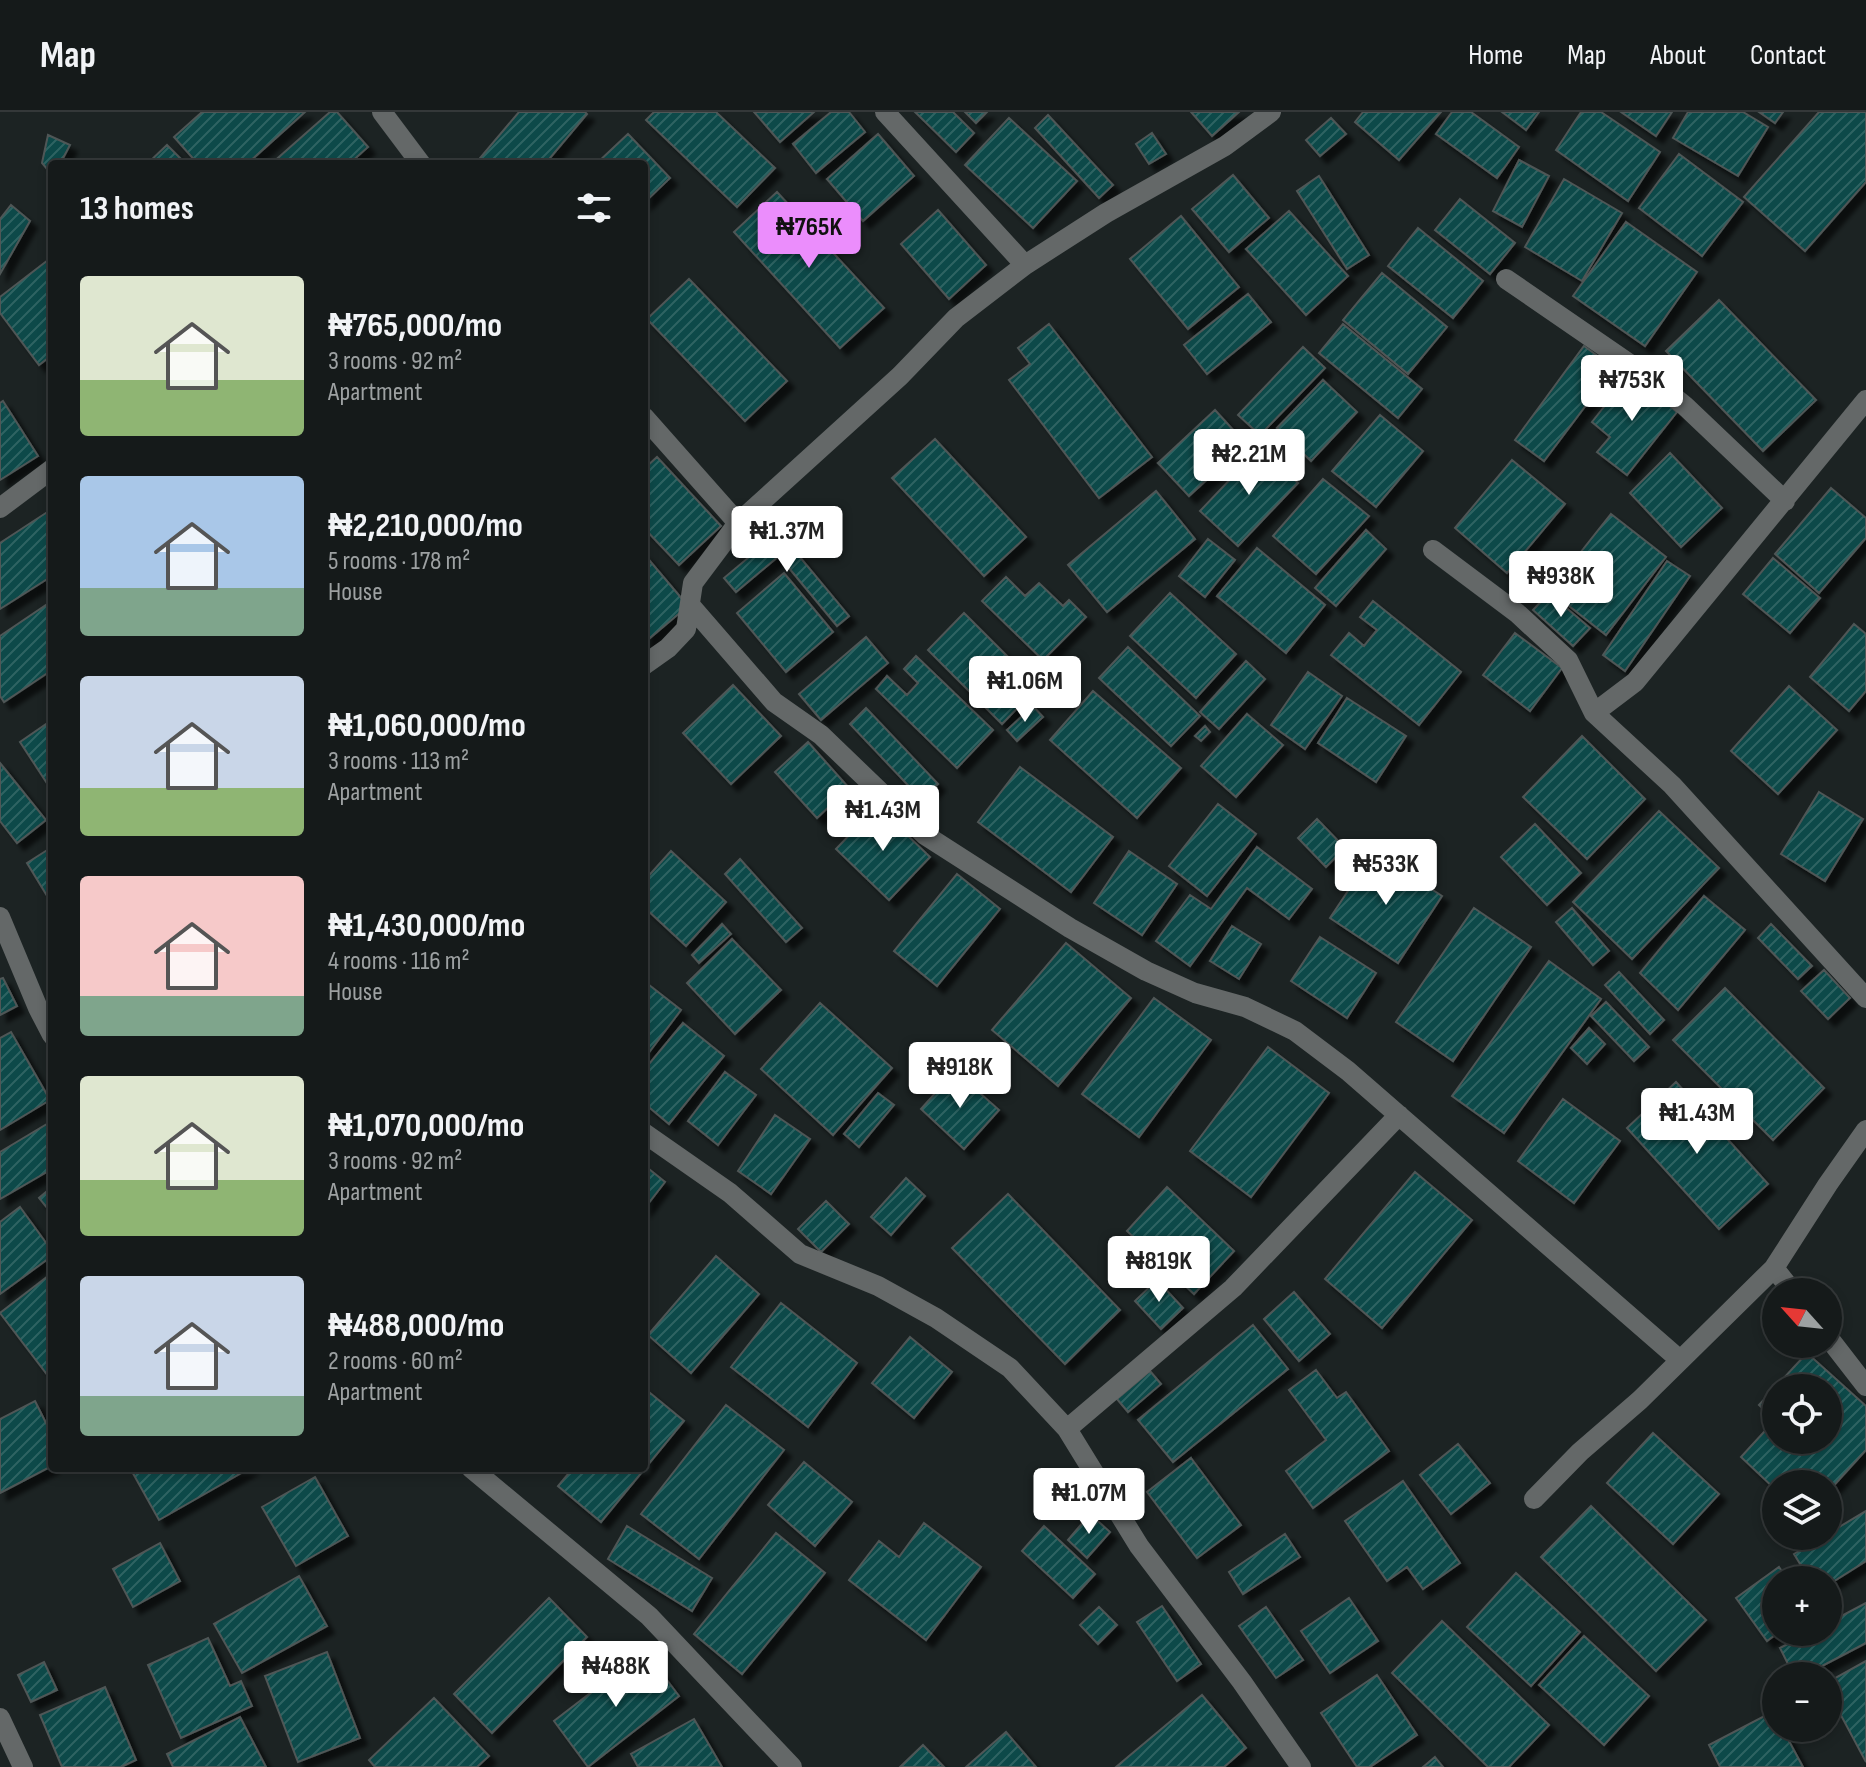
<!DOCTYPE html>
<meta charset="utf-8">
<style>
body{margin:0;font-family:"Sofia Sans Condensed",sans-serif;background:#222727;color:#f1f3f6;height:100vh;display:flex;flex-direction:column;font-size:30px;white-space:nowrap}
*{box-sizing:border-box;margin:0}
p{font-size:26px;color:#9da1a2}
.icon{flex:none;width:44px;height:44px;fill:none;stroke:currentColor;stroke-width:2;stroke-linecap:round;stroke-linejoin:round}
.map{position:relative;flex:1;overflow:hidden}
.side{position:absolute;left:48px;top:48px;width:600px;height:1312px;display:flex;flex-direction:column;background:#151a1a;border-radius:8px;box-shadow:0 4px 12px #0003,0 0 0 2px #343839}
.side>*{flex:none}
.needle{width:52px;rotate:297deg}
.fabs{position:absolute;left:1762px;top:1166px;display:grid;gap:16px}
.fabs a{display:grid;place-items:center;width:80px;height:80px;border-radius:50%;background:#151a1a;box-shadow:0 4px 12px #0003,0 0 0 2px #343839;font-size:40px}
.price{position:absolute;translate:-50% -68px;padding:0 18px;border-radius:8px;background:#fff;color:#222;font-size:26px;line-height:52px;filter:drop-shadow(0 2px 4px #0008)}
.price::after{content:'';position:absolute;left:50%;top:48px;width:24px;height:18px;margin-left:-12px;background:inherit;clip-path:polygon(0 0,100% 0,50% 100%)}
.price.selected{background:#eb8dfc;color:#111}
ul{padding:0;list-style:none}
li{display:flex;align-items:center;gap:24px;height:200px;padding:0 32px}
li span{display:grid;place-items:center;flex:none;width:224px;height:160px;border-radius:8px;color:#555}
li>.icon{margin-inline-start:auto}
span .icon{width:96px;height:96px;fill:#fffc;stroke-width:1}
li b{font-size:34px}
h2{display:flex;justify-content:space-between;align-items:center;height:96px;padding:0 32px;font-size:34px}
header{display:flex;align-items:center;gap:48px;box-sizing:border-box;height:112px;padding:0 40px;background:#151a1a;border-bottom:2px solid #343839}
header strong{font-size:38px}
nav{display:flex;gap:44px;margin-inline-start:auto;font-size:28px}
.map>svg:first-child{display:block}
.building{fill:url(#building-hatch);stroke:#4f5757;stroke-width:2;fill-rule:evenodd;filter:url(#shadow)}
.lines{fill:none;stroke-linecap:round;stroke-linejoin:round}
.minor{stroke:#646868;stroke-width:20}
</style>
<header>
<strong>Map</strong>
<nav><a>Home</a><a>Map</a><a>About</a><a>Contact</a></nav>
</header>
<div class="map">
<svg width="1866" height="1655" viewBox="0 0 1866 1655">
<defs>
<pattern id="building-hatch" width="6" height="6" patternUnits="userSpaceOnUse" patternTransform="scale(2)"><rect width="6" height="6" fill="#0c4948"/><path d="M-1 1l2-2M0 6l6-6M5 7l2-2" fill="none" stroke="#2f6362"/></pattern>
<filter id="shadow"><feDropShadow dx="7" dy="7" stdDeviation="2" flood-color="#0009"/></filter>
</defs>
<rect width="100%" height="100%" fill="#1c2323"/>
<path class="building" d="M 202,0 L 305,0 L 247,52 L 198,52 L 174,25 Z
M 330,0 L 337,0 L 368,35 L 349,52 L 271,52 Z
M 519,0 L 585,0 L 587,2 L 545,52 L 475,52 Z
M 654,0 L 716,0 L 775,56 L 737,95 L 646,8 Z
M 754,0 L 814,0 L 780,30 Z
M 831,0 L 849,0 L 865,20 L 816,61 L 793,32 Z
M 915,0 L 953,0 L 974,21 L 956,40 Z
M 965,0 L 987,0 L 976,11 Z
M 1191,0 L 1239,0 L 1212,24 Z
M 1363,0 L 1441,0 L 1399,48 L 1355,10 Z
M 1452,0 L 1471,0 L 1519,35 L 1497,66 L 1436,22 Z
M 1502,0 L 1539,0 L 1526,18 Z
M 1581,0 L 1601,0 L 1660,40 L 1628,89 L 1556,38 Z
M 1621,0 L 1672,0 L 1656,24 Z
M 1688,0 L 1743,0 L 1768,15 L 1738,64 L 1673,26 Z
M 1759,0 L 1783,0 L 1775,11 Z
M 1819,0 L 1866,0 L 1866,70 L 1805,139 L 1744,85 Z
M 1048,3 L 1113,73 L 1099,86 L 1035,16 Z
M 1009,6 L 1077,69 L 1033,116 L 965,53 Z
M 1331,6 L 1346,22 L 1320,44 L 1306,28 Z
M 1152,21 L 1166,42 L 1149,52 L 1136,32 Z
M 628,22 L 670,66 L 644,91 L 644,52 L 596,52 Z
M 878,22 L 914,64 L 863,109 L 827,67 Z
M 48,23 L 70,33 L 60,52 L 52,52 L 52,63 L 42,51 Z
M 167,33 L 186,52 L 147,52 Z
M 1679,42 L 1743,90 L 1702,144 L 1639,96 Z
M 1519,48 L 1549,64 L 1522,115 L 1493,99 Z
M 1233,63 L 1269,106 L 1229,140 L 1192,97 Z
M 1319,64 L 1369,143 L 1347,157 L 1297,79 Z
M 1564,67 L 1622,101 L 1582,169 L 1525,135 Z
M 777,80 L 884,196 L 840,236 L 734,120 Z
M 1460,87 L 1515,131 L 1490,162 L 1435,118 Z
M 11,93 L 30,109 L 0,162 L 0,107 Z
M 938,98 L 986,153 L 949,187 L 901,132 Z
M 1289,99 L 1348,164 L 1306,203 L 1246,137 Z
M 1181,104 L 1239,175 L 1188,217 L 1130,147 Z
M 1626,110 L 1697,160 L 1645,234 L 1573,184 Z
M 1418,116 L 1483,169 L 1453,206 L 1388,154 Z
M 52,145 L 52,243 L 39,253 L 0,201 L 0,185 Z
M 1382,161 L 1447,215 L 1408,262 L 1343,208 Z
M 689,167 L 787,269 L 745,309 L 647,207 Z
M 1248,182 L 1271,210 L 1207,262 L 1184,233 Z
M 1719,188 L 1816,288 L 1763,339 L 1666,239 Z
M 1049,212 L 1152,345 L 1099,386 L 1009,268 L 1030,252 L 1018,236 Z
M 1343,212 L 1422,277 L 1398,306 L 1319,241 Z
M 1584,234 L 1614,256 L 1544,349 L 1515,328 Z
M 1303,235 L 1325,256 L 1260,323 L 1238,303 Z
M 1630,262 L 1677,300 L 1627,363 L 1597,340 L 1610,325 L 1592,310 Z
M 1323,268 L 1357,300 L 1311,349 L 1277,316 Z
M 3,289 L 38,344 L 0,368 L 0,291 Z
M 1215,298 L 1246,332 L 1189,384 L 1158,351 Z
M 1380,303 L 1423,339 L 1376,395 L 1332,359 Z
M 935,327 L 1026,425 L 984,464 L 892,366 Z
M 1261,335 L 1298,371 L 1238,434 L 1200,399 Z
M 1670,341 L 1722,396 L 1681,435 L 1630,381 Z
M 657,345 L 721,414 L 679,453 L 644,416 L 644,357 Z
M 1512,348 L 1565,392 L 1507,461 L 1455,416 Z
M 1323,367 L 1369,404 L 1316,462 L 1273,424 Z
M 1831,376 L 1866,406 L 1866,426 L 1819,481 L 1775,442 Z
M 1156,379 L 1195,427 L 1107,500 L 1068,453 Z
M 52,397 L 52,464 L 0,497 L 0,431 Z
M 1611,402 L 1666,445 L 1606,523 L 1550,479 Z
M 1366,418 L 1386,437 L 1336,494 L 1315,476 Z
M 779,420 L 849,504 L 837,514 L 779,444 L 736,480 L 724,466 Z
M 1208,427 L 1235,448 L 1205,485 L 1179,464 Z
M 1257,436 L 1325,493 L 1286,541 L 1217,484 Z
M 644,442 L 688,494 L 644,531 Z
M 1773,446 L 1820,486 L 1790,521 L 1743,482 Z
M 1667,449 L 1690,464 L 1625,559 L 1603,543 Z
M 784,461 L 833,520 L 786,560 L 737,501 Z
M 1006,465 L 1025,484 L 1039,471 L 1063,494 L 1069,488 L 1086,505 L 1043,548 L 982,489 Z
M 1170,481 L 1236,542 L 1196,586 L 1130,524 Z
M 1549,481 L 1590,516 L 1573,534 L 1533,498 Z
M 52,489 L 52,558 L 4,590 L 0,584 L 0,524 Z
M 1373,489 L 1461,560 L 1419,613 L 1331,543 L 1349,521 L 1364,534 L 1377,518 L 1360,505 Z
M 964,501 L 1038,575 L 1002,612 L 928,538 Z
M 1854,512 L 1866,522 L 1866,579 L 1849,599 L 1810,565 Z
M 1515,521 L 1562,556 L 1530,599 L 1483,563 Z
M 866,525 L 888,551 L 821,608 L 799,582 Z
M 1128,535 L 1200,604 L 1171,634 L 1099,566 Z
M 916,544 L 993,618 L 957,656 L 876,577 L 887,564 L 907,583 L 918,571 L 904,557 Z
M 1246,549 L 1265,567 L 1219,617 L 1200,600 Z
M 1308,560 L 1342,584 L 1305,637 L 1271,613 Z
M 733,573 L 781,624 L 731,672 L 683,621 Z
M 1789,574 L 1837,618 L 1778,682 L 1731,639 Z
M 1093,579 L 1181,656 L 1137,706 L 1050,628 Z
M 1347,586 L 1406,624 L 1376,670 L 1318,631 Z
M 1033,594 L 1043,605 L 1017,629 L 1007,618 Z
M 866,596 L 938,672 L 922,688 L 850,612 Z
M 1247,602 L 1283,633 L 1236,685 L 1201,654 Z
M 52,608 L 52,679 L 20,630 Z
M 1205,614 L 1210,620 L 1201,629 L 1195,624 Z
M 1582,624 L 1645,687 L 1587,747 L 1523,685 Z
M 808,630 L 849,676 L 817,706 L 775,660 Z
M 0,651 L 46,708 L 17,731 L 0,709 Z
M 1020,655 L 1113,725 L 1071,780 L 978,710 Z
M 1819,680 L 1863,707 L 1825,769 L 1781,742 Z
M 1218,692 L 1256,722 L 1207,784 L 1169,754 Z
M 877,694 L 930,745 L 889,788 L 836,737 Z
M 1659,699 L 1719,756 L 1632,847 L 1573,790 Z
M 1317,707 L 1345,736 L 1326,755 L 1298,726 Z
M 1535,712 L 1581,761 L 1547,793 L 1501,745 Z
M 52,735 L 52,792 L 27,751 Z
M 1257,735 L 1312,777 L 1289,807 L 1247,776 L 1190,854 L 1156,829 L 1190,783 L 1211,797 Z
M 671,739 L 726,790 L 686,834 L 644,795 L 644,769 Z
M 1129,739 L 1177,772 L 1142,823 L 1094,791 Z
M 1374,740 L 1442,784 L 1398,851 L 1330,806 Z
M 740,747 L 802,816 L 786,830 L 725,762 Z
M 957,762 L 1000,797 L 937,874 L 894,839 Z
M 1704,784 L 1745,818 L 1678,898 L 1640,861 Z
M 1474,796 L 1531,835 L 1453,949 L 1396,910 Z
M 1572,796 L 1609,839 L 1593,853 L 1556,810 Z
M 722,812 L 731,822 L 699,851 L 692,843 Z
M 1771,812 L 1812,854 L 1798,867 L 1758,826 Z
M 1232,814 L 1261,832 L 1239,867 L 1210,849 Z
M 1320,825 L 1376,861 L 1347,906 L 1291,869 Z
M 732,827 L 781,878 L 735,922 L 687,871 Z
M 1066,831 L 1131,886 L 1058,974 L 992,918 Z
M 1549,849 L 1601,887 L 1504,1021 L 1452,984 Z
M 1824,858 L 1850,886 L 1828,907 L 1801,879 Z
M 1619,860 L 1664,908 L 1650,922 L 1605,873 Z
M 3,866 L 17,894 L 0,903 L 0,867 Z
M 644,869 L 681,898 L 644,947 Z
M 1725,876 L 1824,976 L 1773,1028 L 1673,928 Z
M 1154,886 L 1211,928 L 1139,1025 L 1082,982 Z
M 1606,890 L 1649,935 L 1634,949 L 1591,904 Z
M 820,891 L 892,956 L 833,1023 L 761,957 Z
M 683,911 L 724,944 L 669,1012 L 644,991 L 644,958 Z
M 1589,916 L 1605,932 L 1587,952 L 1571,936 Z
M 11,920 L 50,988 L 0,1018 L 0,926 Z
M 1268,935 L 1329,981 L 1251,1085 L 1190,1039 Z
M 955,959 L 999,998 L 964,1037 L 921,997 Z
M 725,960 L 756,983 L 718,1033 L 688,1009 Z
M 1676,970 L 1768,1072 L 1719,1117 L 1627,1016 Z
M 878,981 L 894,993 L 859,1035 L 844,1022 Z
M 1563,987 L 1620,1029 L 1574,1091 L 1518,1049 Z
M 775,1003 L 810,1027 L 771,1082 L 738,1059 Z
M 52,1009 L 52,1057 L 0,1087 L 0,1040 Z
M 644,1053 L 665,1070 L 644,1097 Z
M 1415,1060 L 1472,1108 L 1382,1216 L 1325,1167 Z
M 906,1066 L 925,1084 L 891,1123 L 871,1105 Z
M 52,1075 L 52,1102 L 39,1086 Z
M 1167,1075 L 1234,1139 L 1194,1182 L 1127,1119 Z
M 1008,1082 L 1120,1198 L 1065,1252 L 952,1136 Z
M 826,1089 L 849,1112 L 821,1140 L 798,1117 Z
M 20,1095 L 52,1139 L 52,1144 L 0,1182 L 0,1110 Z
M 716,1144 L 759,1182 L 691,1261 L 648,1223 Z
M 52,1161 L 52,1269 L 0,1201 Z
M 1157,1168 L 1183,1196 L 1161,1217 L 1135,1189 Z
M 1294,1180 L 1330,1222 L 1299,1249 L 1264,1207 Z
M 781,1191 L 857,1251 L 808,1315 L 731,1255 Z
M 1253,1213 L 1288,1257 L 1173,1350 L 1138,1308 Z
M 910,1225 L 952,1260 L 914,1306 L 872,1271 Z
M 1807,1241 L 1866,1294 L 1866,1338 L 1828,1380 L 1828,1372 L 1776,1372 L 1776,1378 L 1741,1345 L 1775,1308 L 1759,1293 ZM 1776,1276 L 1828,1276 L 1828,1328 L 1776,1328 Z
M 1316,1258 L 1337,1286 L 1346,1280 L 1389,1339 L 1313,1396 L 1286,1359 L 1326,1328 L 1289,1278 Z
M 1150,1259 L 1161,1272 L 1128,1300 L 1117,1287 Z
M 644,1276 L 684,1309 L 601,1410 L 558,1374 L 573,1356 L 644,1356 Z
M 35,1289 L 52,1323 L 52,1354 L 0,1381 L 0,1307 Z
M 726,1293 L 784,1338 L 699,1447 L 641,1402 Z
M 1653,1321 L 1719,1382 L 1673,1432 L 1607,1371 Z
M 1458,1332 L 1490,1371 L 1451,1402 L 1420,1363 Z
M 1191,1346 L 1241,1413 L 1197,1446 L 1147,1380 Z
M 804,1350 L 852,1390 L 815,1434 L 768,1393 Z
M 130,1356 L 250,1356 L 159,1408 Z
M 315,1365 L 348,1424 L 296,1454 L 262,1395 Z
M 1403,1369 L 1460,1451 L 1423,1477 L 1407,1455 L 1387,1469 L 1345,1409 Z
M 1591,1394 L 1706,1508 L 1656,1559 L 1541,1445 Z
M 1866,1399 L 1866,1449 L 1828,1473 L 1828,1468 L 1810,1468 L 1794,1442 Z
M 1090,1402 L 1110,1420 L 1087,1446 L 1068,1428 Z
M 924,1411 L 981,1455 L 926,1528 L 849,1468 L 879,1429 L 899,1445 Z
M 627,1414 L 712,1466 L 692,1499 L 608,1447 Z
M 1044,1414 L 1095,1462 L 1073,1486 L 1022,1439 Z
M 776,1421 L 825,1461 L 742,1562 L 694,1522 Z
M 1285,1422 L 1300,1445 L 1243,1482 L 1229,1460 Z
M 160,1431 L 180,1469 L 133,1495 L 113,1457 Z
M 1779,1455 L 1788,1468 L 1776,1468 L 1776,1520 L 1779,1520 L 1767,1529 L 1736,1486 Z
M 1516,1461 L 1580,1520 L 1531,1574 L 1467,1515 Z
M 299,1464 L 327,1514 L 242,1561 L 214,1512 Z
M 549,1486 L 587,1525 L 492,1621 L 454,1582 Z
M 1349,1486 L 1378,1529 L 1330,1561 L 1301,1519 Z
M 1866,1491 L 1866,1531 L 1803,1564 L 1794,1564 L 1780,1536 L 1811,1520 L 1828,1520 L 1828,1511 Z
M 1162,1494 L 1201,1552 L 1177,1569 L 1137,1510 Z
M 1099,1495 L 1117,1513 L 1098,1532 L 1080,1513 Z
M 1266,1495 L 1303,1548 L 1276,1566 L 1239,1514 Z
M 1442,1509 L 1549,1613 L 1509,1655 L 1488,1655 L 1392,1561 Z
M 1584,1524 L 1649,1584 L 1604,1633 L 1539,1573 Z
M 208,1526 L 230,1574 L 241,1569 L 252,1594 L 181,1626 L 148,1553 Z
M 645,1539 L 679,1584 L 588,1655 L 554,1609 Z
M 327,1540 L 360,1626 L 298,1650 L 265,1564 Z
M 1866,1549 L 1866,1650 L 1828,1579 L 1828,1570 Z
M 44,1550 L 57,1578 L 31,1590 L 18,1563 Z
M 1377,1563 L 1417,1623 L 1370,1655 L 1357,1655 L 1321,1601 Z
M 105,1575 L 136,1648 L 121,1655 L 62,1655 L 40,1603 Z
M 1202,1583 L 1246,1636 L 1224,1655 L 1116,1655 Z
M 434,1586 L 489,1644 L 477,1655 L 375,1655 L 369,1648 Z
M 1774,1599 L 1776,1616 L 1782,1616 L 1803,1655 L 1720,1655 L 1709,1633 Z
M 240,1605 L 266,1655 L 173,1655 L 167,1642 Z
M 694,1607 L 722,1655 L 638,1655 L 631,1642 Z
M 1006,1620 L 1036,1655 L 966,1655 Z
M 923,1633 L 944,1655 L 900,1655 Z
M 1435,1645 L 1443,1655 L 1423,1655 Z"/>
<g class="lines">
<path class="minor" d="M 382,0 L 421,52
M 885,0 L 1025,153
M 1506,167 L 1653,268 L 1685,294 L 1785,389
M 644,305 L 738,411
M 0,396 L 52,357
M 1433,438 L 1517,501 L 1568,548 L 1594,601 L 1672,673 L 1866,886
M 690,493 L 774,590 L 821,623 L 925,723 L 1070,816 L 1146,859 L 1195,881 L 1245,895 L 1295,919 L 1348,959 L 1680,1248
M 644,553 L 668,536 L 686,517 L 693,471 L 738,411 L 900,264 L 956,206 L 1025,153 L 1106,101 L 1225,34 L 1271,0
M 1594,601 L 1635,570 L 1866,288
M 0,805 L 38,896 L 52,923
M 644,1021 L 730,1081 L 800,1142 L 878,1174 L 936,1206 L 1010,1256 L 1067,1317 L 1139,1434 L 1242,1570 L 1301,1655
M 1774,1156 L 1793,1180
M 1828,1225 L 1866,1274
M 1067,1317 L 1233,1176 L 1399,1003
M 471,1356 L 649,1504 L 792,1655
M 1534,1387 L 1580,1340 L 1640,1288 L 1774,1156 L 1828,1072 L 1866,1018
M 0,1606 L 23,1655"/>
</g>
</svg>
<div class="fabs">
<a><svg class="needle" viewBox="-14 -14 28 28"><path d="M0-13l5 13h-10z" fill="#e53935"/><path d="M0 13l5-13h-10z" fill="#9da1a2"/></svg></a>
<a><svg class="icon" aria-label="locate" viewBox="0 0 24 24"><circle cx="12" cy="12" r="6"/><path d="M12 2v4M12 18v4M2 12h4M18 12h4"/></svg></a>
<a><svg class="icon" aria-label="layers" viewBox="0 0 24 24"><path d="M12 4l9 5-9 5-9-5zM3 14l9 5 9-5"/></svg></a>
<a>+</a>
<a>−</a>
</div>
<b class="price selected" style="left:809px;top:158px">₦765K</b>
<b class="price" style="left:1632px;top:311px">₦753K</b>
<b class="price" style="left:1249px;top:385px">₦2.21M</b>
<b class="price" style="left:787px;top:462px">₦1.37M</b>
<b class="price" style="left:1561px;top:507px">₦938K</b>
<b class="price" style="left:1025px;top:612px">₦1.06M</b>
<b class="price" style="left:883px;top:741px">₦1.43M</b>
<b class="price" style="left:1386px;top:795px">₦533K</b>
<b class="price" style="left:960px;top:998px">₦918K</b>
<b class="price" style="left:1697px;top:1044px">₦1.43M</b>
<b class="price" style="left:1159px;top:1192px">₦819K</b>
<b class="price" style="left:1089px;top:1424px">₦1.07M</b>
<b class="price" style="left:616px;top:1597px">₦488K</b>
<section class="side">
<h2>13 homes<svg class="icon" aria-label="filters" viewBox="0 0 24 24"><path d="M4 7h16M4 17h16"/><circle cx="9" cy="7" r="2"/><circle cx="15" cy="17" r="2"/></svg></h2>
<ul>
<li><span style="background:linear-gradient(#dfe7d0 65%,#8fb573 0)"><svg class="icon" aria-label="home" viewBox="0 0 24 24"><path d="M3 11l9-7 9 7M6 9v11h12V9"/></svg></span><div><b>₦765,000/mo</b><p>3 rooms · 92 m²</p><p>Apartment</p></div></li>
<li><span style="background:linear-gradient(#a9c7e8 70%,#7fa58c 0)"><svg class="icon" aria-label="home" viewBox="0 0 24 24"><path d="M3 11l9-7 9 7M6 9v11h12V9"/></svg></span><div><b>₦2,210,000/mo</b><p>5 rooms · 178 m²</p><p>House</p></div></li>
<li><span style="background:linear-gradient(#c9d6e8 70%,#8fb573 0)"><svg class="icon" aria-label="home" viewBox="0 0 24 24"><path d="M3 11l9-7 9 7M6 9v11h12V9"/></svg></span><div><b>₦1,060,000/mo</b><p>3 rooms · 113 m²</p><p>Apartment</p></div></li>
<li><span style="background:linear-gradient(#f6c9c9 75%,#7fa58c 0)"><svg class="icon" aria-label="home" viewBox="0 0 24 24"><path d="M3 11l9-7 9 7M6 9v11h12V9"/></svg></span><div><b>₦1,430,000/mo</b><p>4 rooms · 116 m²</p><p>House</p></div></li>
<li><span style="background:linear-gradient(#dfe7d0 65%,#8fb573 0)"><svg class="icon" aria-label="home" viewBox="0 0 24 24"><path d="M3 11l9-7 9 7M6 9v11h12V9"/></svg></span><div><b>₦1,070,000/mo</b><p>3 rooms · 92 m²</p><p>Apartment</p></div></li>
<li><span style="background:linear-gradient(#c9d6e8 75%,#7fa58c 0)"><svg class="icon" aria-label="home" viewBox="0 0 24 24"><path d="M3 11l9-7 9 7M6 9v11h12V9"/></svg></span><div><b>₦488,000/mo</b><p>2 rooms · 60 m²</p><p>Apartment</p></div></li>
</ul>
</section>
</div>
